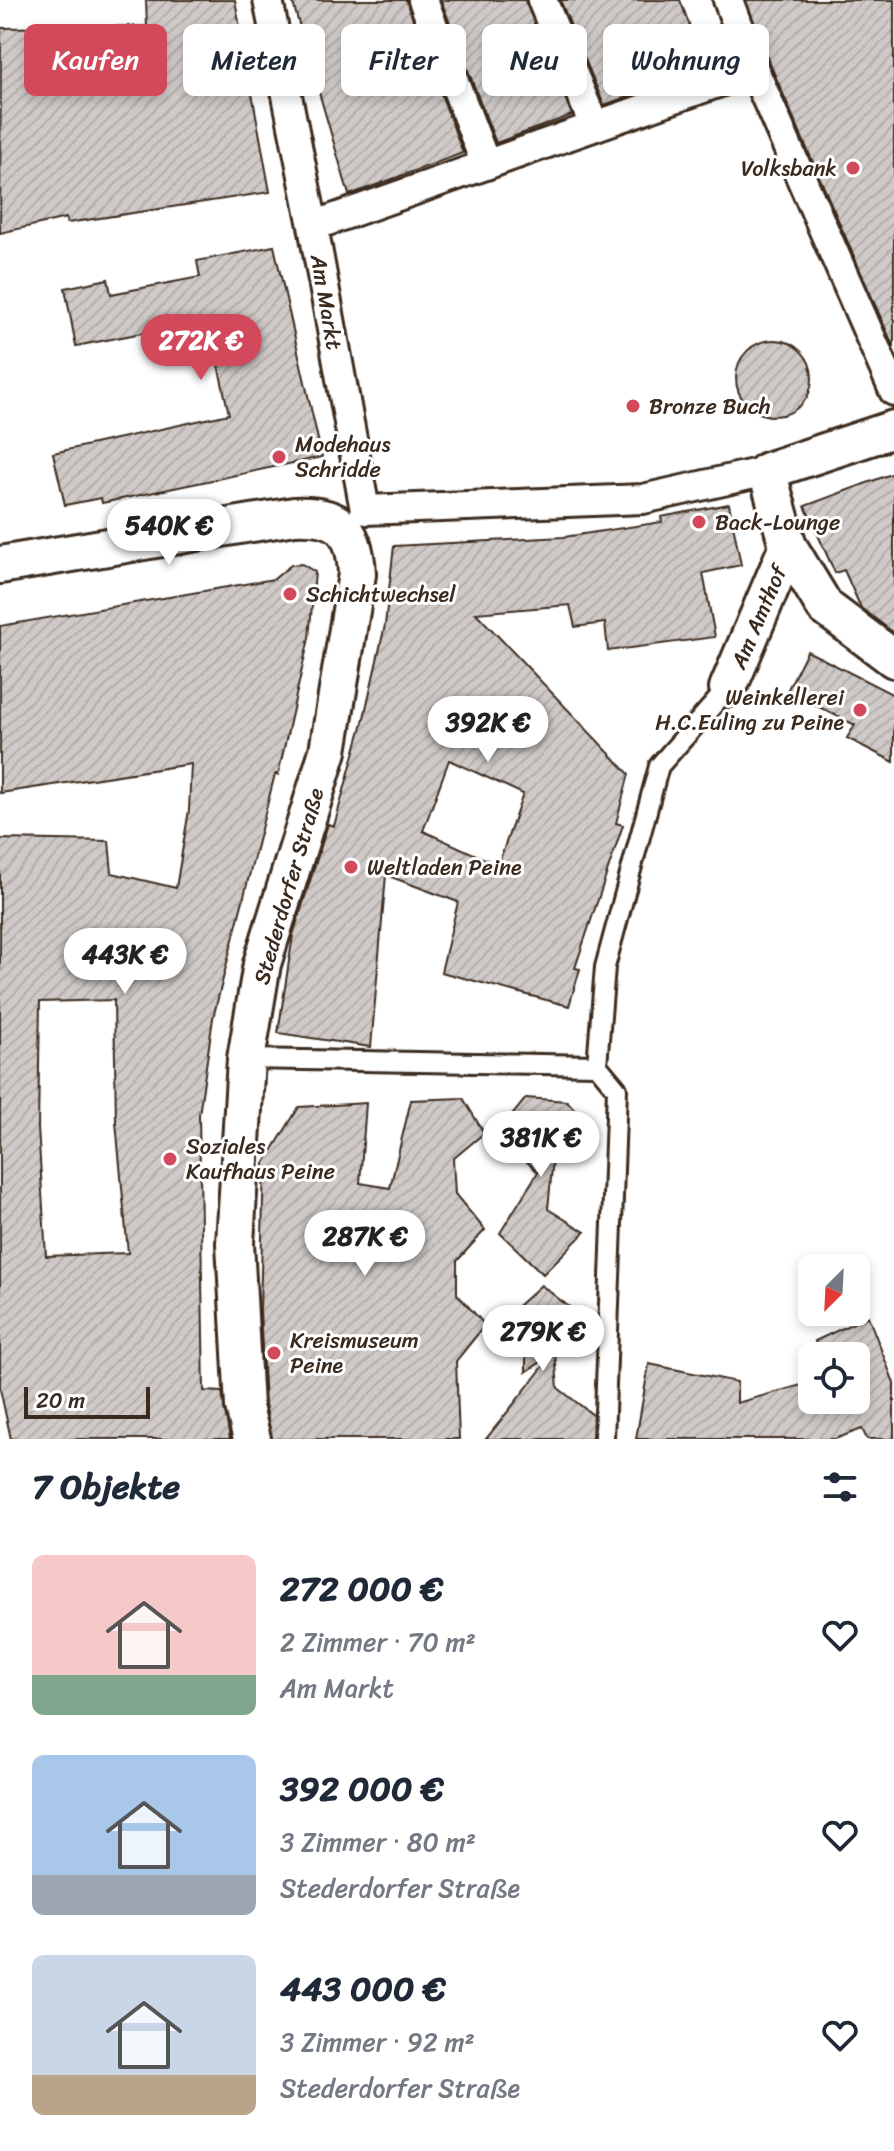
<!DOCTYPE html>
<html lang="de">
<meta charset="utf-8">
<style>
body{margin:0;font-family:Sriracha,sans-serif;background:#f2f2f3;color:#1f2937;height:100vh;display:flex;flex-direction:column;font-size:30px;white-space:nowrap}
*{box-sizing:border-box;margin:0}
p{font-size:26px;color:#747a83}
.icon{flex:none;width:44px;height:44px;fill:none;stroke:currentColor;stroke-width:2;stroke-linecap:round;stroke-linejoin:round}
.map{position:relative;height:1439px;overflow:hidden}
.drawer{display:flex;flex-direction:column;background:#fff;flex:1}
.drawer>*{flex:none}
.hud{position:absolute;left:24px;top:24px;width:846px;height:72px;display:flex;gap:16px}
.needle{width:52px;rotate:204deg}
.tools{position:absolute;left:798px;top:1254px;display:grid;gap:16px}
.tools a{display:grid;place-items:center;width:72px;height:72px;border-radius:12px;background:#fff;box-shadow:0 4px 12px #0003;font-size:40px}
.scale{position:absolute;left:24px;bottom:20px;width:126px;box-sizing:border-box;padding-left:8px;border:4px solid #3b2a1e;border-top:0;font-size:22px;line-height:28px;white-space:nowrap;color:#3b2a1e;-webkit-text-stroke:6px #fff;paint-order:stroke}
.price{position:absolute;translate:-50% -68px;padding:0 18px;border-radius:28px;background:#fff;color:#222;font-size:26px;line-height:52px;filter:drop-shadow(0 2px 4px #0008)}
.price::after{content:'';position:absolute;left:50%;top:48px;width:24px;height:18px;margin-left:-12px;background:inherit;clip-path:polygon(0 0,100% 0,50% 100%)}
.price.current{background:#d1495b;color:#fff}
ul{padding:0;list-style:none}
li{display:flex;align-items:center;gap:24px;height:200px;padding:0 32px}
li span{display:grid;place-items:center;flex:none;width:224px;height:160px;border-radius:12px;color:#555}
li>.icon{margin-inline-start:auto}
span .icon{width:96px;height:96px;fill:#fffc;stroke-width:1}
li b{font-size:34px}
h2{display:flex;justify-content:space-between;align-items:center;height:96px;padding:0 32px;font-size:34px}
.tag{padding:0 28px;border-radius:12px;background:#fff;box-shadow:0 4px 12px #0003;font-size:28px;line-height:72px}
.tag.current{background:#d1495b;color:#fff}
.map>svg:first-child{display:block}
.building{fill:url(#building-hatch);stroke:#3b2a1e;stroke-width:2;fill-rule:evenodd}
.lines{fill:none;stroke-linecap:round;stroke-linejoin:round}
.service-casing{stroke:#3b2a1e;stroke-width:24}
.pedestrian-casing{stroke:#3b2a1e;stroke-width:34}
.minor-casing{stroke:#3b2a1e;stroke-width:42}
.service{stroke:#fff;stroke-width:18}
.pedestrian{stroke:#fff;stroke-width:28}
.minor{stroke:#fff;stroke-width:36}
.poi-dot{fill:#d1495b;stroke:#fff;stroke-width:3}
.labels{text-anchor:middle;stroke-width:6;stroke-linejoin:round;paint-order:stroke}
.poi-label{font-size:22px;fill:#3b2a1e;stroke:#fff;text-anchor:start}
.street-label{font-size:22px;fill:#3b2a1e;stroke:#fff}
</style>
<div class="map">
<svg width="894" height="1439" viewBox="0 0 894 1439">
<defs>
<pattern id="building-hatch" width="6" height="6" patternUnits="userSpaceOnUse" patternTransform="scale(2)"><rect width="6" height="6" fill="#cfcac7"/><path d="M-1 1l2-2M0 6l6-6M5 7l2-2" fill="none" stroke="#b3aeaa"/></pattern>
</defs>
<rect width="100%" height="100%" fill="#fff"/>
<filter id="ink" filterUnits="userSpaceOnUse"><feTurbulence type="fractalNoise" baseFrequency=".0125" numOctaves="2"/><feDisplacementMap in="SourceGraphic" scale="16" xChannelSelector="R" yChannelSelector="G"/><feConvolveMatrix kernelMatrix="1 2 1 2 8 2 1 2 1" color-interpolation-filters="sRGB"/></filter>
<g filter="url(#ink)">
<path class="building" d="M 146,0 L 235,0 L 270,192 L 67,223 L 66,218 L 0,233 L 1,28 L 147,26 Z
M 292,0 L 406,0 L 463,153 L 349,195 Z
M 441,0 L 525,0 L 572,115 L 496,143 Z
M 560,0 L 680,0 L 706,69 L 604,105 Z
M 746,0 L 894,0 L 894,348 L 770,64 Z
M 274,246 L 322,457 L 102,503 L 101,498 L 65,505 L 53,453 L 229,414 L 208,320 L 76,346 L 65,288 L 108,279 L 111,294 L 200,277 L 197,261 Z
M736 378a38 38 0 1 1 76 0a38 38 0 1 1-76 0Z
M 894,473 L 894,633 L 861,608 L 844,570 L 835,573 L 805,506 Z
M 729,504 L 741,565 L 703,573 L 715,637 L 608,651 L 605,623 L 575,627 L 570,605 L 476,613 L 629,774 L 616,823 L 623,825 L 575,968 L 580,969 L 569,1006 L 441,972 L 458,902 L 386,875 L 371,1047 L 278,1033 L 293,935 L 328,824 L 334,826 L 363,722 L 385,625 L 394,546 L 564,537 L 662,522 L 661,517 ZM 449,760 L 523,794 L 498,865 L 423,831 Z
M 302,564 L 315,572 L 309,638 L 278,775 L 275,774 L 213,1018 L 199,1115 L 204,1391 L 222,1392 L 230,1439 L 11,1439 L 0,1389 L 0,839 L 109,841 L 112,873 L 176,888 L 189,810 L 191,764 L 0,793 L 0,626 L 274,579 L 291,565 ZM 114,1000 L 116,1122 L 128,1253 L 46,1256 L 38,1128 L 40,1002 Z
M 807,651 L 894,695 L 894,762 L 847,738 L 855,725 L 787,691 Z
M 463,1098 L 484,1133 L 453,1159 L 455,1194 L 485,1230 L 457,1261 L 457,1294 L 485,1325 L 456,1361 L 459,1439 L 272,1439 L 265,1404 L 260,1310 L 264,1164 L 299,1107 L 366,1103 L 360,1183 L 390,1188 L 411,1100 Z
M 526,1098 L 567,1101 L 582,1117 L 577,1141 L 553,1158 L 548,1209 L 585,1232 L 543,1274 L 500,1233 L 538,1172 L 497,1134 Z
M 541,1285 L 582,1317 L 581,1335 L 555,1353 L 558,1388 L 593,1415 L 592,1439 L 486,1439 L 554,1353 L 526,1372 L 526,1335 L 486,1335 Z
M 868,1316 L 894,1383 L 894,1439 L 867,1439 L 862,1429 L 835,1439 L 636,1439 L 649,1364 L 737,1382 L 737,1403 L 812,1382 L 812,1400 L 856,1400 L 856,1356 L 818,1356 L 815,1341 Z"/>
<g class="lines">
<defs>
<path id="service" d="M 246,1059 L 597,1065
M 604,1439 L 617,1089 L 597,1065 L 605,967 L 659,766 L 728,688"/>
<path id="pedestrian" d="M 268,0 L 313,226
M 423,0 L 486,165
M 542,0 L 594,125
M 728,0 L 754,70
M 767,471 L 643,499 L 365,510 L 313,226 L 754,70 L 894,391"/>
<path id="minor" d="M 788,546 L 825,607 L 894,659
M 0,565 L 294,516 C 339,514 355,528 357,574 L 328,751 L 262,964 L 246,1059 L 235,1243 L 244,1407 L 252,1439
M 728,688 L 788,546 L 767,471 L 894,429"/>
</defs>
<use href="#service" class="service-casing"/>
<use href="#pedestrian" class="pedestrian-casing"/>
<use href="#minor" class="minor-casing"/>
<use href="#service" class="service"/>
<use href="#pedestrian" class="pedestrian"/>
<use href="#minor" class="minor"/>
</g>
</g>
<g class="poi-dot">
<circle cx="853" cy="168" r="8"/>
<circle cx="633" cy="406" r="8"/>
<circle cx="279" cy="457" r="8"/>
<circle cx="699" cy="522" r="8"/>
<circle cx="290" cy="594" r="8"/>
<circle cx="860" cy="710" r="8"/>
<circle cx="351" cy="867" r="8"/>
<circle cx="170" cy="1159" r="8"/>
<circle cx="274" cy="1353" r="8"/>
</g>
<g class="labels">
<g class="poi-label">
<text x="837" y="176" text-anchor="end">Volksbank</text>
<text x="649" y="414">Bronze Buch</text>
<text x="295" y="452">Modehaus<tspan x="295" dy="25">Schridde</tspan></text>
<text x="715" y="530">Back-Lounge</text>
<text x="306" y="602">Schichtwechsel</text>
<text x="844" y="705" text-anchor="end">Weinkellerei<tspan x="844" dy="25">H.C.Euling zu Peine</tspan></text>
<text x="367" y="875">Weltladen Peine</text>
<text x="186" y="1154">Soziales<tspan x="186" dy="25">Kaufhaus Peine</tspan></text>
<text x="290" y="1348">Kreismuseum<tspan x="290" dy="25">Peine</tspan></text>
</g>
<g class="street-label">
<text transform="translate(327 302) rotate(80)" y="8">Am Markt</text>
<text transform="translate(758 617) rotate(-67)" y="8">Am Amthof</text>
<text transform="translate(288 886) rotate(-74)" y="8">Stederdorfer Straße</text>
</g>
</g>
</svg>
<div class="tools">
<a><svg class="needle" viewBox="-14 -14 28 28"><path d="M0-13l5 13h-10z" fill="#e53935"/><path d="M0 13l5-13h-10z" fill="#747a83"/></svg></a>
<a><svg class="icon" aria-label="locate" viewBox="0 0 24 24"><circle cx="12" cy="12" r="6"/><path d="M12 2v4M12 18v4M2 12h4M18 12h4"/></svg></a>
</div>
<div class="scale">20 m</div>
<b class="price current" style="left:201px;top:382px">272K €</b>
<b class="price" style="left:169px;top:567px">540K €</b>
<b class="price" style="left:488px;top:764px">392K €</b>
<b class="price" style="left:125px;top:996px">443K €</b>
<b class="price" style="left:541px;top:1179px">381K €</b>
<b class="price" style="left:365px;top:1278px">287K €</b>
<b class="price" style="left:543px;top:1373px">279K €</b>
<div class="hud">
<a class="tag current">Kaufen</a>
<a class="tag">Mieten</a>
<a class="tag">Filter</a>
<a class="tag">Neu</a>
<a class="tag">Wohnung</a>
</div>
</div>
<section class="drawer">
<h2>7 Objekte<svg class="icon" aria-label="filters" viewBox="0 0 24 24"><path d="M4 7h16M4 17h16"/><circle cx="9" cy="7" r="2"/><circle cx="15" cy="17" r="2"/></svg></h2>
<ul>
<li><span style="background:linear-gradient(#f6c9c9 75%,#7fa58c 0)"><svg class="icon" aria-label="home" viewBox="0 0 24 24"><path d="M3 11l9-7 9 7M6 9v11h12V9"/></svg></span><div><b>272 000 €</b><p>2 Zimmer · 70 m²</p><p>Am Markt</p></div><svg class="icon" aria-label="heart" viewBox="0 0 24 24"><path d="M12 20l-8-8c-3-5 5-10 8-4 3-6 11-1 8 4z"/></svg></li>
<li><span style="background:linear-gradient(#a9c7e8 75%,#9aa5b1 0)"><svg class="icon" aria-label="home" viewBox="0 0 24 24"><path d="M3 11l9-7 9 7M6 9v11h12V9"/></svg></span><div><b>392 000 €</b><p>3 Zimmer · 80 m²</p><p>Stederdorfer Straße</p></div><svg class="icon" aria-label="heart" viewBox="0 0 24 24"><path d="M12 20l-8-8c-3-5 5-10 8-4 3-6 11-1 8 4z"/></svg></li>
<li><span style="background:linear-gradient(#c9d6e8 75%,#b9a48a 0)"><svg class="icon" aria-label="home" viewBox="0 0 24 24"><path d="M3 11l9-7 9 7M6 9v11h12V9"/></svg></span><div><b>443 000 €</b><p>3 Zimmer · 92 m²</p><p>Stederdorfer Straße</p></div><svg class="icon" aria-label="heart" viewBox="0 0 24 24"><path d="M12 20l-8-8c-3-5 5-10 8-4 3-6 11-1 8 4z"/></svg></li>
</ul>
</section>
